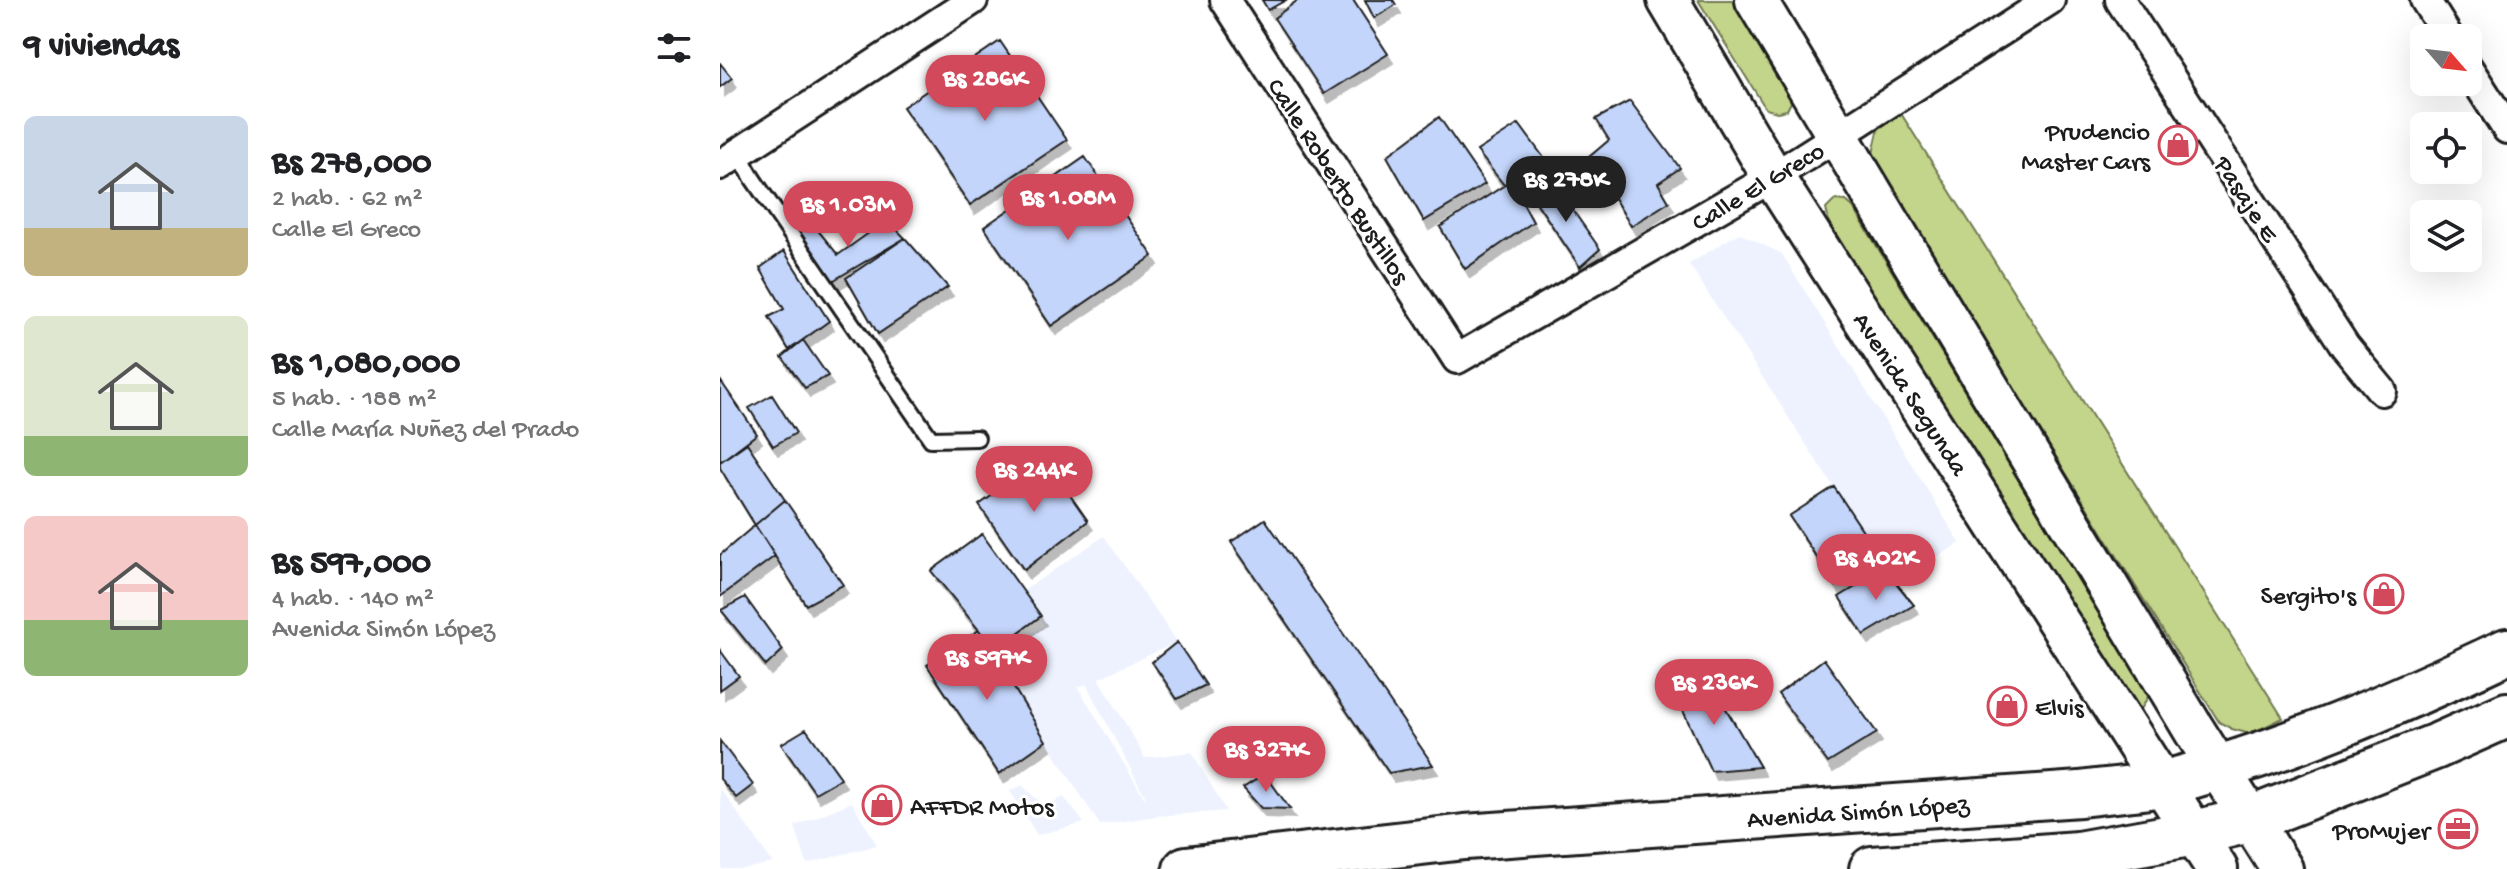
<!DOCTYPE html>
<html lang="es">
<meta charset="utf-8">
<style>
body{margin:0;font-family:"Gochi Hand",sans-serif;background:#f2f2f2;color:#202124;height:100vh;display:flex;flex-direction:column;font-size:30px;white-space:nowrap}
*{box-sizing:border-box;margin:0}
p{font-size:26px;color:#757577}
.icon{flex:none;width:44px;height:44px;fill:none;stroke:currentColor;stroke-width:2;stroke-linecap:round;stroke-linejoin:round}
.map{position:relative;flex:1;overflow:hidden}
.sheet{display:flex;flex-direction:column;background:#fff;width:720px}
.sheet>*{flex:none}
.needle{width:52px;rotate:118deg}
.controls{position:absolute;left:1690px;top:24px;display:grid;gap:16px}
.controls a{display:grid;place-items:center;width:72px;height:72px;border-radius:12px;background:#fff;box-shadow:0 8px 32px #0002;font-size:40px}
.price{position:absolute;translate:-50% -68px;padding:0 18px;border-radius:28px;background:#d1495b;color:#fff;font-size:26px;line-height:52px;filter:drop-shadow(0 2px 4px #0008)}
.price::after{content:'';position:absolute;left:50%;top:48px;width:24px;height:18px;margin-left:-12px;background:inherit;clip-path:polygon(0 0,100% 0,50% 100%)}
.price.current{background:#222;color:#fff}
ul{padding:0;list-style:none}
li{display:flex;align-items:center;gap:24px;height:200px;padding:0 24px}
li span{display:grid;place-items:center;flex:none;width:224px;height:160px;border-radius:12px;color:#555}
li>.icon{margin-inline-start:auto}
span .icon{width:96px;height:96px;fill:#fffc;stroke-width:1}
li b{font-size:34px}
h2{display:flex;justify-content:space-between;align-items:center;height:96px;padding:0 24px;font-size:34px}
main{display:flex;flex:1;min-height:0}
.map>svg:first-child{display:block}
.built{fill:#edf2fe;fill-rule:evenodd}
.green{fill:#c3d58a;stroke:#707853;stroke-width:2}
.building{fill:#c3d5fb;stroke:#1c1c1c;stroke-width:2;filter:url(#shadow)}
.lines{fill:none;stroke-linecap:round;stroke-linejoin:round}
.service-casing{stroke:#1c1c1c;stroke-width:20}
.minor-casing{stroke:#1c1c1c;stroke-width:34}
.secondary-casing{stroke:#1c1c1c;stroke-width:46}
.primary-casing{stroke:#1c1c1c;stroke-width:50}
.service{stroke:#fff;stroke-width:14}
.minor{stroke:#fff;stroke-width:28}
.secondary{stroke:#fff;stroke-width:40}
.primary{stroke:#fff;stroke-width:44}
.labels{text-anchor:middle;stroke-width:6;stroke-linejoin:round;paint-order:stroke}
.poi-label{font-size:26px;fill:#1c1c1c;stroke:#fff;text-anchor:end}
.street-label{font-size:26px;fill:#1c1c1c;stroke:#fff}
</style>
<main>
<section class="sheet">
<h2>9 viviendas<svg class="icon" aria-label="filters" viewBox="0 0 24 24"><path d="M4 7h16M4 17h16"/><circle cx="9" cy="7" r="2"/><circle cx="15" cy="17" r="2"/></svg></h2>
<ul>
<li><span style="background:linear-gradient(#c9d6e8 70%,#c2b280 0)"><svg class="icon" aria-label="home" viewBox="0 0 24 24"><path d="M3 11l9-7 9 7M6 9v11h12V9"/></svg></span><div><b>Bs 278,000</b><p>2 hab. · 62 m²</p><p>Calle El Greco</p></div></li>
<li><span style="background:linear-gradient(#dfe7d0 75%,#8fb573 0)"><svg class="icon" aria-label="home" viewBox="0 0 24 24"><path d="M3 11l9-7 9 7M6 9v11h12V9"/></svg></span><div><b>Bs 1,080,000</b><p>5 hab. · 188 m²</p><p>Calle María Nuñez del Prado</p></div></li>
<li><span style="background:linear-gradient(#f6c9c9 65%,#8fb573 0)"><svg class="icon" aria-label="home" viewBox="0 0 24 24"><path d="M3 11l9-7 9 7M6 9v11h12V9"/></svg></span><div><b>Bs 597,000</b><p>4 hab. · 140 m²</p><p>Avenida Simón López</p></div></li>
</ul>
</section>
<div class="map">
<svg width="1787" height="869" viewBox="0 0 1787 869">
<defs>
<filter id="shadow"><feDropShadow dx="5" dy="9" stdDeviation="0" flood-color="#0004"/></filter>
</defs>
<rect width="100%" height="100%" fill="#fff"/>
<filter id="ink" filterUnits="userSpaceOnUse"><feTurbulence type="fractalNoise" baseFrequency=".0125" numOctaves="2"/><feDisplacementMap in="SourceGraphic" scale="16" xChannelSelector="R" yChannelSelector="G"/><feConvolveMatrix kernelMatrix="1 2 1 2 8 2 1 2 1" color-interpolation-filters="sRGB"/></filter>
<g filter="url(#ink)">
<path class="built" d="M 1019,233 L 1062,254 L 1240,543 L 1176,583 L 969,264 Z
M 384,536 L 457,642 L 379,678 L 425,758 L 472,752 L 506,811 L 435,816 L 380,825 L 274,660 L 324,625 L 303,591 ZM 366,684 L 426,798 L 425,799 L 358,687 Z
M 302,785 L 324,806 L 344,797 L 364,823 L 317,835 L 290,791 Z
M 0,788 L 53,863 L 23,869 L 2,869 Z
M 132,802 L 157,845 L 87,864 L 75,826 Z"/>
<path class="green" d="M 978,0 L 1016,0 L 1071,90 L 1072,100 L 1067,110 L 1057,112 L 1046,109 Z
M 1180,112 L 1563,718 L 1530,734 L 1512,729 L 1499,722 L 1152,158 L 1159,127 Z
M 1115,200 L 1126,201 L 1133,207 L 1429,695 L 1420,711 L 1411,713 L 1298,539 L 1109,222 L 1106,209 Z"/>
<path class="building" d="M 542,0 L 566,0 L 548,10 Z
M 578,0 L 633,0 L 668,54 L 604,94 L 554,18 Z
M 645,0 L 673,0 L 676,5 L 654,18 Z
M 280,41 L 347,140 L 250,205 L 183,107 Z
M 0,63 L 12,78 L 0,87 Z
M 910,101 L 960,168 L 938,183 L 949,202 L 911,226 L 869,157 L 889,140 L 876,119 Z
M 719,117 L 765,184 L 704,221 L 667,156 Z
M 799,124 L 824,158 L 784,185 L 757,151 Z
M 365,157 L 433,256 L 331,326 L 264,227 Z
M 791,181 L 813,222 L 745,269 L 720,227 Z
M 833,182 L 880,249 L 860,267 L 812,196 Z
M 167,220 L 185,238 L 109,283 L 76,231 L 92,223 L 118,255 Z
M 185,238 L 228,287 L 158,334 L 126,278 Z
M 64,251 L 109,321 L 69,350 L 49,317 L 64,309 L 40,268 Z
M 83,340 L 108,376 L 85,388 L 62,357 Z
M 0,380 L 37,434 L 0,462 Z
M 52,395 L 76,433 L 53,446 L 29,408 Z
M 27,443 L 65,500 L 35,525 L 0,468 L 0,462 Z
M 324,458 L 368,521 L 304,570 L 259,505 Z
M 1114,487 L 1159,555 L 1116,586 L 1069,516 Z
M 65,500 L 123,585 L 86,605 L 35,525 Z
M 545,519 L 713,765 L 669,773 L 511,542 Z
M 35,525 L 55,556 L 0,597 L 0,555 Z
M 262,534 L 321,616 L 275,650 L 211,571 Z
M 1165,569 L 1194,605 L 1144,635 L 1119,597 Z
M 25,597 L 63,650 L 46,666 L 1,610 Z
M 259,630 L 326,741 L 279,774 L 207,665 Z
M 457,642 L 486,685 L 457,699 L 432,662 Z
M 0,650 L 19,676 L 0,690 Z
M 1104,659 L 1157,733 L 1108,763 L 1058,694 Z
M 987,676 L 1040,767 L 991,771 L 953,689 Z
M 86,729 L 121,778 L 95,793 L 61,744 Z
M 0,741 L 33,785 L 16,798 L 0,779 Z
M 545,774 L 570,809 L 541,808 L 523,788 Z"/>
<g class="lines">
<defs>
<path id="service" d="M 18,153 L 33,179 L 211,439 L 257,438"/>
<path id="minor" d="M 505,0 L 737,359 L 1053,177 L 1330,0
M 1400,0 L 1625,346 L 1662,391
M 1705,0 L 1729,38
M 1748,68 L 1787,129
M 0,165 L 253,0"/>
<path id="secondary" d="M 948,0 L 1053,177 L 1497,869
M 1036,0 L 1474,730 L 1562,869"/>
<path id="primary" d="M 466,869 L 745,837 L 1360,794 C 1388,790 1417,789 1445,783 C 1563,753 1677,703 1787,651
M 1152,869 L 1358,854 L 1475,833 L 1529,820 L 1717,746 L 1787,715"/>
</defs>
<use href="#service" class="service-casing"/>
<use href="#minor" class="minor-casing"/>
<use href="#secondary" class="secondary-casing"/>
<use href="#primary" class="primary-casing"/>
<use href="#service" class="service"/>
<use href="#minor" class="minor"/>
<use href="#secondary" class="secondary"/>
<use href="#primary" class="primary"/>
</g>
</g>
<defs>
<symbol id="shop-ring" viewBox="-11 -11 22 22"><circle r="9.5" fill="#fff" stroke="#d1495b" stroke-width="1.5"/><path d="M-5-2.5h2.3a2.7 3.5 0 0 1 5.4 0H5L5.5 6h-11ZM-1.5-2.5h3a1.5 2.3 0 0 0-3 0Z" fill="#d1495b"/></symbol>
<symbol id="office-ring" viewBox="-11 -11 22 22"><circle r="9.5" fill="#fff" stroke="#d1495b" stroke-width="1.5"/><path d="M-6-3h4V-5.5h4V-3h4V5H-6ZM-1-4.5V-3h2v-1.5ZM-6 0V1H6V0Z" fill="#d1495b"/></symbol>
</defs>
<g fill-rule="evenodd">
<use href="#shop-ring" x="1436" y="123" width="44" height="44"/>
<use href="#shop-ring" x="1642" y="572" width="44" height="44"/>
<use href="#shop-ring" x="1265" y="684" width="44" height="44"/>
<use href="#shop-ring" x="140" y="783" width="44" height="44"/>
<use href="#office-ring" x="1716" y="807" width="44" height="44"/>
</g>
<g class="labels">
<g class="poi-label">
<text x="1430" y="139">Prudencio<tspan x="1430" dy="30">Master Cars</tspan></text>
<text x="1636" y="603">Sergito's</text>
<text x="1315" y="715" text-anchor="start">Elvis</text>
<text x="190" y="814" text-anchor="start">AFFDR Motos</text>
<text x="1710" y="838">ProMujer</text>
</g>
<g class="street-label">
<text transform="translate(620 180) rotate(57)" y="9">Calle Roberto Bustillos</text>
<text transform="translate(1037 185) rotate(-31)" y="9">Calle El Greco</text>
<text transform="translate(1528 198) rotate(57)" y="9">Pasaje E</text>
<text transform="translate(1192 393) rotate(57)" y="9">Avenida Segunda</text>
<text transform="translate(1138 810) rotate(-4)" y="9">Avenida Simón López</text>
</g>
</g>
</svg>
<div class="controls">
<a><svg class="needle" viewBox="-14 -14 28 28"><path d="M0-13l5 13h-10z" fill="#e53935"/><path d="M0 13l5-13h-10z" fill="#757577"/></svg></a>
<a><svg class="icon" aria-label="locate" viewBox="0 0 24 24"><circle cx="12" cy="12" r="6"/><path d="M12 2v4M12 18v4M2 12h4M18 12h4"/></svg></a>
<a><svg class="icon" aria-label="layers" viewBox="0 0 24 24"><path d="M12 4l9 5-9 5-9-5zM3 14l9 5 9-5"/></svg></a>
</div>
<b class="price" style="left:265px;top:123px">Bs 286K</b>
<b class="price current" style="left:846px;top:224px">Bs 278K</b>
<b class="price" style="left:348px;top:242px">Bs 1.08M</b>
<b class="price" style="left:128px;top:249px">Bs 1.03M</b>
<b class="price" style="left:314px;top:514px">Bs 244K</b>
<b class="price" style="left:1156px;top:602px">Bs 402K</b>
<b class="price" style="left:267px;top:702px">Bs 597K</b>
<b class="price" style="left:994px;top:727px">Bs 236K</b>
<b class="price" style="left:546px;top:794px">Bs 327K</b>
</div>
</main>
